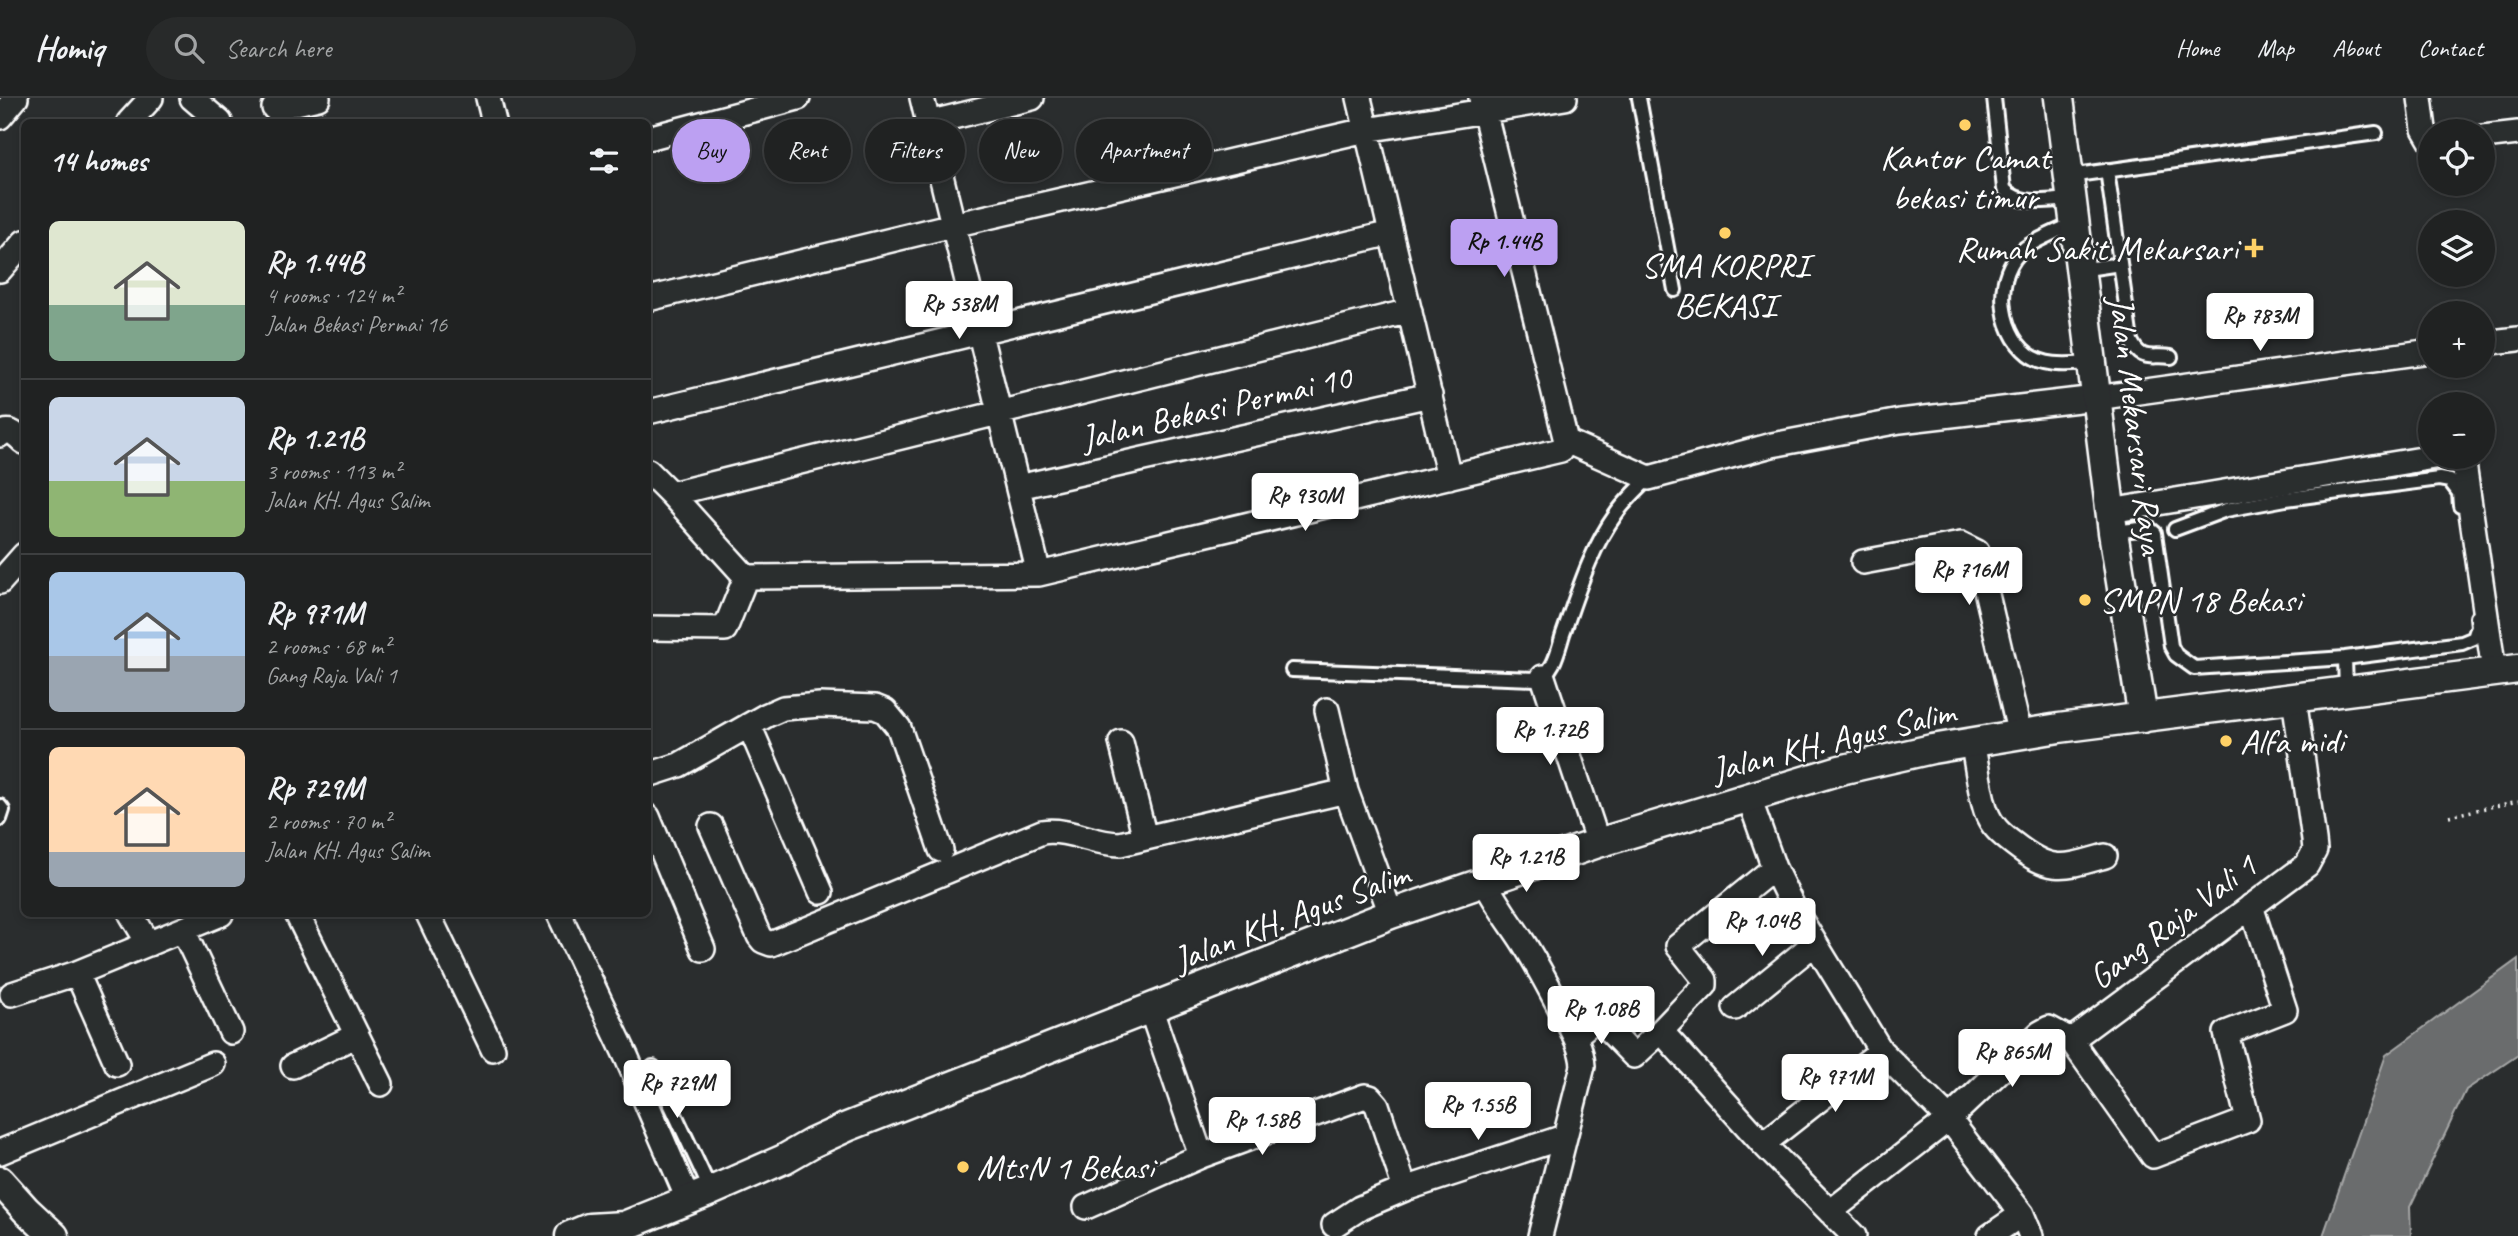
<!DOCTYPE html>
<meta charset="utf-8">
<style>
body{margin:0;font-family:Caveat,sans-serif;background:#282a2a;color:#f1f3f6;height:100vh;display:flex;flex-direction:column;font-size:26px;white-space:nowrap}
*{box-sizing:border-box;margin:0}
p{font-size:23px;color:#a2a4a5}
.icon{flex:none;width:38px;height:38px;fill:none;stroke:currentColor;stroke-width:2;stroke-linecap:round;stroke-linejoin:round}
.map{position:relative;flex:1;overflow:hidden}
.sheet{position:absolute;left:21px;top:21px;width:630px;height:798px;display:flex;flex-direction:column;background:#202222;border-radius:10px;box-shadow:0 4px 10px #0003,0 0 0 2px #3d3f40}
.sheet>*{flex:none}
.banner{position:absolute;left:672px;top:21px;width:665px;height:63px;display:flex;gap:14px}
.fabs{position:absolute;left:2418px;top:21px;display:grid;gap:14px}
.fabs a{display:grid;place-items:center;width:77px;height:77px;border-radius:50%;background:#202222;box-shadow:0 4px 10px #0003,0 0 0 2px #3d3f40;font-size:35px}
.price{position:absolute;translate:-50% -60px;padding:0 16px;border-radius:7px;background:#fff;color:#222;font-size:23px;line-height:46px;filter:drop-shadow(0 2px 4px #0008)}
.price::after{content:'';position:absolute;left:50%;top:42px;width:21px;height:16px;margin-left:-10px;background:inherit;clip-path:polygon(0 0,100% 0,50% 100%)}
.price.active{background:#bca0f2;color:#111}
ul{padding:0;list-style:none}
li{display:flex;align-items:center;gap:21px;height:175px;padding:0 28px}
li+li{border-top:2px solid #3d3f40}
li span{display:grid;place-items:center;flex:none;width:196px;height:140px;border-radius:10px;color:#555}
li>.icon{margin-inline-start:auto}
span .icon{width:84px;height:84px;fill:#fffc;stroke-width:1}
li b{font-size:30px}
h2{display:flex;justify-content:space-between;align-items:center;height:84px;padding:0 28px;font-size:30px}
.tag{padding:0 24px;border-radius:32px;background:#202222;box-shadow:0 4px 10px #0003,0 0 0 2px #3d3f40;font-size:24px;line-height:63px}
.tag.active{background:#bca0f2;color:#111}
header{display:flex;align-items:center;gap:42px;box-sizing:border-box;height:98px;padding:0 35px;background:#202222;border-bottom:2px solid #3d3f40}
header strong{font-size:33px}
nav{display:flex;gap:38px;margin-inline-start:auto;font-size:24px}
.search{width:490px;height:63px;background:#282a2a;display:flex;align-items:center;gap:18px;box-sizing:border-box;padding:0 24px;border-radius:38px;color:#a2a4a5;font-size:26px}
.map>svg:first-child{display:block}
.water{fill:#6a6c6d;stroke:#a6a7a7;stroke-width:2}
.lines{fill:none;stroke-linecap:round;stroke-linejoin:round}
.service-casing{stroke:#fff;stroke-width:18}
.minor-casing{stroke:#fff;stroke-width:28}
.tertiary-casing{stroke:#fff;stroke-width:33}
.path{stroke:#fff;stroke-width:3.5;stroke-dasharray:2 5;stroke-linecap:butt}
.service{stroke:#2a2d2e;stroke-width:12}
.minor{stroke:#2a2d2e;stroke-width:23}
.tertiary{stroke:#2a2d2e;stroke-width:28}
.poi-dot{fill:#ffd166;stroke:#2a2d2e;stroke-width:2.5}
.labels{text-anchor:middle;stroke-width:5;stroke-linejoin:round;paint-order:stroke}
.poi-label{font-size:35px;fill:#fff;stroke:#2a2d2e;text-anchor:start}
.street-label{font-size:35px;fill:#fff;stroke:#2a2d2e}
</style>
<header>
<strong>Homiq</strong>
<div class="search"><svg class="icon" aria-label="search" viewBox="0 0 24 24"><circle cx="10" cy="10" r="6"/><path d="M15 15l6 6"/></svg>Search here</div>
<nav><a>Home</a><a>Map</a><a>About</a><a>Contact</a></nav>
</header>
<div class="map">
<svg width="2518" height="1138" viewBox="0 0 2518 1138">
<rect width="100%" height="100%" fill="#2a2d2e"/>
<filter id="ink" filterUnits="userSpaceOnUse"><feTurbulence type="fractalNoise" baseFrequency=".0143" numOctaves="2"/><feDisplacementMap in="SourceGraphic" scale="14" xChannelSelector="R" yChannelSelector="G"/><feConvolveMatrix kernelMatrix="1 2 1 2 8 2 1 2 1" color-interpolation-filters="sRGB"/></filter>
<g filter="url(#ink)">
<path class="water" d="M 2518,861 L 2518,957 L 2466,992 L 2410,1109 L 2411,1138 L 2323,1138 L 2386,957 Z"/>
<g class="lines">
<defs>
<path id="service" d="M 1639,0 L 1675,192
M 1994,0 L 2004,91 C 2021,109 2049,102 2071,101
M 2107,72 L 2131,243 C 2142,265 2151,256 2171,259
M 2069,78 L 2376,35
M 2074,125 C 2059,133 2039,140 2025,150 C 1993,174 1998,233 2028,256 C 2046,270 2071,266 2092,265
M 2080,172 L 2120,166
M 2175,431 L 2226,412 L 2286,401 L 2439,381 L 2450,383 L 2459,395 L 2460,408
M 2113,434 L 2149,430 L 2155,435 L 2171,548 L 2176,557 L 2194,570 L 2345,560 L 2462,545 L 2474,540 L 2478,528 L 2477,519
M 2345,560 L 2346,592
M 1292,572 L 1537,581 C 1554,575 1558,552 1563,536 C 1578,494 1590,452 1616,416 C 1625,403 1638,391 1649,380
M 0,708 L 3,712 L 0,721
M 653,969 L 711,1093"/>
<path id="minor" d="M 192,0 L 220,24
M 488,0 L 494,24
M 922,0 L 1039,476
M 1359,0 L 1449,379
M 1481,0 L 1566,343
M 2420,0 L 2424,31 L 2431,43
M 274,10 L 318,0
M 0,19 L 16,0
M 129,24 L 151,0
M 928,25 L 1032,0
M 2483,39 L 2518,35
M 648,40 L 798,0
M 0,172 L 24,144
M 648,201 L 953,127 L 1366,32 L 1565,0
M 2483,245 L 2518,241
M 648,314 L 1391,135
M 0,337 C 10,329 16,337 24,344
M 1566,343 L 1649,380 L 1772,347 L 1900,323 L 2096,300 L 2431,253
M 2463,359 L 2494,573
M 648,373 L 671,396 L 1410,213
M 1018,389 L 1430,297
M 2110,413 L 2434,359
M 1863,464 L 1961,446 L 1977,454 L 2020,637
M 746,479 L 1039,476 L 1561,352 L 1566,343
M 0,484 L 24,457
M 648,530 L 725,531 L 746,479 L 671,396
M 1543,579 L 1598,745
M 1327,612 L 1346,693 L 1391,816
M 749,627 L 821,794
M 1121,644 L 1145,740
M 1972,644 C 1977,666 1979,692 1986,713 C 1991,728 2002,737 2014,746 C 2051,775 2062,770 2105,758
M 648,677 L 679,667 L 767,617 L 783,610 L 820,607 L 875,609 L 885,613 L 899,630 L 941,752
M 1751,698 L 1754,714 L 1774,770 L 1793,809 L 1881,953 L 1949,1021 L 2022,1116 L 2031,1138
M 648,719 L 703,851
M 711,728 L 759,838 L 763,843 L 771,846 L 1042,734 C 1069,730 1093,746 1120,746 L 1346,693
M 1774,770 L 1678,848 L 1705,882 L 1705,887 L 1661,933 L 1763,1046 L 1854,1138
M 1485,784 C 1496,806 1510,824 1523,844 C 1537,866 1549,889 1561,912 C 1570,929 1582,948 1583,968 L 1540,1138
M 131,816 L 149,846
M 297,816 L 381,986
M 428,816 L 493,951
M 559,816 L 627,960 L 688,1101
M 183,832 L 231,934
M 12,896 L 77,875
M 1735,910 L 1815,845
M 1151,912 L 1201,1058
M 1575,938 L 1597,920 L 1634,958 L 1661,933
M 2071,942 L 2153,1058 L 2248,1022 L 2226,935 L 2285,912 L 2251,808
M 117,966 L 77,875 L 221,816
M 293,968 L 357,937
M 1763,1046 L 1881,953
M 0,1054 L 213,966
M 1086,1109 L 1201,1058 L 1365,998 L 1370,999 L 1377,1007 L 1405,1091
M 1830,1114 L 1949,1021 L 2040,935 L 2049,930 L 2071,942 L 2307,767 L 2315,752 L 2314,742 L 2294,600
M 1334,1127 L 1360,1110 L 1405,1091 L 1564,1039
M 1990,1138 L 2022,1116"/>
<path id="tertiary" d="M 2059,0 L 2113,434 L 2143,620
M 0,1083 L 26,1112 L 54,1138
M 570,1138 L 589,1130 L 624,1128 L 711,1093 L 784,1061 L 812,1045 L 847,1029 L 1391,816 L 1598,745 L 1840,672 L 1932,651 L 2059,630 L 2518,571"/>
</defs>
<use href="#service" class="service-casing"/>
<use href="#minor" class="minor-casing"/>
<use href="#tertiary" class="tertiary-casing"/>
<path class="path" d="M 2449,718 L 2518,703"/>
<use href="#service" class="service"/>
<use href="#minor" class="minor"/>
<use href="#tertiary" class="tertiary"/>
</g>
</g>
<g class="poi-dot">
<circle cx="1965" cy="27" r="7"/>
<circle cx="1725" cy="135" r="7"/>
<path d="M2250.5 139.5h7v7h7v7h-7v7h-7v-7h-7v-7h7z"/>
<circle cx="2085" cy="502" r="7"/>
<circle cx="2226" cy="643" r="7"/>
<circle cx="963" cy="1069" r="7"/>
</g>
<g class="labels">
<g class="poi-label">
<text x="1965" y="71" text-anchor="middle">Kantor Camat<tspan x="1965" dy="40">bekasi timur</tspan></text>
<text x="2238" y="162" text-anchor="end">Rumah Sakit Mekarsari</text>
<text x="1725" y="179" text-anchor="middle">SMA KORPRI<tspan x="1725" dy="40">BEKASI</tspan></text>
<text x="2099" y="514">SMPN 18 Bekasi</text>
<text x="2240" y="655">Alfa midi</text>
<text x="977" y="1081">MtsN 1 Bekasi</text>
</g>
<g class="street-label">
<text transform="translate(1216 309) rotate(-13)" y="12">Jalan Bekasi Permai 10</text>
<text transform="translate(2137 327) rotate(83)" y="12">Jalan Mekarsari Raya</text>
<text transform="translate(1833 642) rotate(-14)" y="12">Jalan KH. Agus Salim</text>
<text transform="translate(1291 818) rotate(-21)" y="12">Jalan KH. Agus Salim</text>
<text transform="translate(2172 823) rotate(-37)" y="12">Gang Raja Vali 1</text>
</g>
</g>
</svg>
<div class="fabs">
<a><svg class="icon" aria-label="locate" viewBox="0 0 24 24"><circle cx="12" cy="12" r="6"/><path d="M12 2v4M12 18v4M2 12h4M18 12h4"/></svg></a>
<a><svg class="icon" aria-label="layers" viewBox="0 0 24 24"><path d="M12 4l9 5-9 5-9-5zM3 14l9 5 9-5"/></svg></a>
<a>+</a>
<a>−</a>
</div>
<b class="price active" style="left:1504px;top:181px">Rp 1.44B</b>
<b class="price" style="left:959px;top:243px">Rp 538M</b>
<b class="price" style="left:2260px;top:255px">Rp 783M</b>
<b class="price" style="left:1305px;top:435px">Rp 930M</b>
<b class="price" style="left:1969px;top:509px">Rp 716M</b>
<b class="price" style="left:1550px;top:669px">Rp 1.72B</b>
<b class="price" style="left:1526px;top:796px">Rp 1.21B</b>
<b class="price" style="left:1762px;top:860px">Rp 1.04B</b>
<b class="price" style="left:1601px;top:948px">Rp 1.08B</b>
<b class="price" style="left:2012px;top:991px">Rp 865M</b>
<b class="price" style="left:1835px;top:1016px">Rp 971M</b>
<b class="price" style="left:677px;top:1022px">Rp 729M</b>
<b class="price" style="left:1478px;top:1044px">Rp 1.55B</b>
<b class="price" style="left:1262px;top:1059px">Rp 1.58B</b>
<div class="banner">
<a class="tag active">Buy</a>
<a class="tag">Rent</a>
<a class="tag">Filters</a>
<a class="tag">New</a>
<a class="tag">Apartment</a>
</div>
<section class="sheet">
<h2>14 homes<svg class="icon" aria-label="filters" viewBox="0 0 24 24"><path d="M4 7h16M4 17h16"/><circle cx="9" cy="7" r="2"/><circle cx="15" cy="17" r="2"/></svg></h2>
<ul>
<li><span style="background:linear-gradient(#dfe7d0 60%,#7fa58c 0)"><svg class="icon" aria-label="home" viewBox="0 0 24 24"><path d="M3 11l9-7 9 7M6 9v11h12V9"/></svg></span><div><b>Rp 1.44B</b><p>4 rooms · 124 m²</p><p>Jalan Bekasi Permai 16</p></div></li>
<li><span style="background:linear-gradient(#c9d6e8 60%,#8fb573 0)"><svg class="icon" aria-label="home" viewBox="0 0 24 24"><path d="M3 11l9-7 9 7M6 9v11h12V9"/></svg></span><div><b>Rp 1.21B</b><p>3 rooms · 113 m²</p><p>Jalan KH. Agus Salim</p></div></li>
<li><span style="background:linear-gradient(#a9c7e8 60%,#9aa5b1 0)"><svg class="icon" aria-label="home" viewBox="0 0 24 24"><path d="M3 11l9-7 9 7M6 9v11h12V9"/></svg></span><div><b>Rp 971M</b><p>2 rooms · 68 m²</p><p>Gang Raja Vali 1</p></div></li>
<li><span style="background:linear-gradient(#ffd9b3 75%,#9aa5b1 0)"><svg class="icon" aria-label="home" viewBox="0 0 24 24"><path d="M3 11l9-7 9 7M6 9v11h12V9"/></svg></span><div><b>Rp 729M</b><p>2 rooms · 70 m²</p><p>Jalan KH. Agus Salim</p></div></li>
</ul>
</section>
</div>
